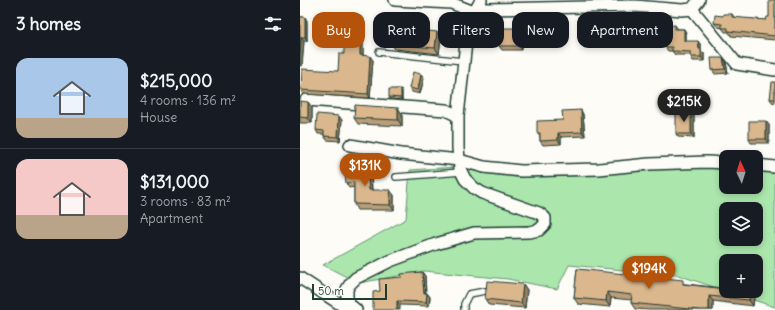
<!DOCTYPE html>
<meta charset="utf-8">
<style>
body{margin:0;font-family:Delius,sans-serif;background:#20242c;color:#f1f3f6;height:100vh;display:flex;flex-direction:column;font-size:15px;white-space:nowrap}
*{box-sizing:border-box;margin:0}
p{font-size:13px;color:#9ea1a6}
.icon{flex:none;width:22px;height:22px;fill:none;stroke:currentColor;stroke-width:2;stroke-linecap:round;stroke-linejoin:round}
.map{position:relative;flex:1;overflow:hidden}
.sheet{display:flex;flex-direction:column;background:#171b24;width:300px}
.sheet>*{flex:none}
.top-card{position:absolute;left:12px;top:12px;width:380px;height:36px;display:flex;gap:8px}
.needle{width:26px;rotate:356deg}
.controls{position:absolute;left:419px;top:150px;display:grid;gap:8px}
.controls a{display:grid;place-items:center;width:44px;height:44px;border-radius:8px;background:#171b24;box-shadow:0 2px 6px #0003;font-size:20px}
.scale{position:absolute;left:12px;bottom:10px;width:75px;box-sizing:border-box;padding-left:4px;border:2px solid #1f3d34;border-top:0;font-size:11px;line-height:14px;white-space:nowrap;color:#1f3d34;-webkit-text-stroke:3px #fdfcf7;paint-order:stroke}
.price{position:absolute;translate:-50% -34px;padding:0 9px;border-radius:14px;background:#b45309;color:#fff;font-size:13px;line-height:26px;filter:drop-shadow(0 1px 2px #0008)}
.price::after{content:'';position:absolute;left:50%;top:24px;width:12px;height:9px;margin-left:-6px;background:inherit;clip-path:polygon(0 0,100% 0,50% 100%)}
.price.current{background:#222;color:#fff}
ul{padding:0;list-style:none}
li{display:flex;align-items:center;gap:12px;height:100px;padding:0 16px}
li+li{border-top:1px solid #363941}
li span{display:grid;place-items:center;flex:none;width:112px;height:80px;border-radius:12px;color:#555}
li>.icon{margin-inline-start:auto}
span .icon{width:48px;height:48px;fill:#fffc;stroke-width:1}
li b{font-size:17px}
h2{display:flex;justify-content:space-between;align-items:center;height:48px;padding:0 16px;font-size:17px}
.tag{padding:0 14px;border-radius:12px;background:#171b24;box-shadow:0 2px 6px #0003;font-size:14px;line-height:36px}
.tag.current{background:#b45309;color:#fff}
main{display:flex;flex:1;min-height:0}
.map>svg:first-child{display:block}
.green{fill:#abe7ad;stroke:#659270;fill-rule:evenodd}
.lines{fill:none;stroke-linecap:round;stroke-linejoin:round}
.service-casing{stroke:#1f3d34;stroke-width:8}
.minor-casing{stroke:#1f3d34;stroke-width:14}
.service{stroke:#fdfcf7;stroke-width:5.5}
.minor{stroke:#fdfcf7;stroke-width:11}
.wall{fill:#bc9d79;stroke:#1f3d34}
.shaded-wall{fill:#998063;stroke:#1f3d34}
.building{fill:#dbb78d;stroke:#1f3d34}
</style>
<main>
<section class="sheet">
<h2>3 homes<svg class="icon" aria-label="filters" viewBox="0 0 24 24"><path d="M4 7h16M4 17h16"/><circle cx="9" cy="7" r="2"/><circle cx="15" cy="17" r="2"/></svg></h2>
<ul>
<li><span style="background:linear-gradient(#a9c7e8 75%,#b9a48a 0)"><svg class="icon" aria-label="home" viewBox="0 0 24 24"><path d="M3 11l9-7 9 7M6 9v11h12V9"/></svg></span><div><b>$215,000</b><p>4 rooms · 136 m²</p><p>House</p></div></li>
<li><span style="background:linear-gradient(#f6c9c9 70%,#b9a48a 0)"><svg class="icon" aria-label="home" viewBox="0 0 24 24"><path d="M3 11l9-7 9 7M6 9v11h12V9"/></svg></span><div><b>$131,000</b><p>3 rooms · 83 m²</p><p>Apartment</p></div></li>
</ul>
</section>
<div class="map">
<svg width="475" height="310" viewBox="0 0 475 310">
<rect width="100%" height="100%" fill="#fdfcf7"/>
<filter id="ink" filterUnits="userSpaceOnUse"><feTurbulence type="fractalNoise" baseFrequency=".025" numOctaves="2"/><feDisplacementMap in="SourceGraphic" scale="8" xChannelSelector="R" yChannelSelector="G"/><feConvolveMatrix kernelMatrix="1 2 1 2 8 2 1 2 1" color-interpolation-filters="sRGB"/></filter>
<g filter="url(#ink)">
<path class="green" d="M 426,164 L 426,187 L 456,187 L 456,167 L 475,169 L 475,307 L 426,291 L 456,291 L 456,261 L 426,261 L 426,291 L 378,275 L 269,265 L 257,289 L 208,279 L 124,271 L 59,283 L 23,265 L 106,219 L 110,170 L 171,166 ZM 426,209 L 456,209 L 456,239 L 426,239 Z"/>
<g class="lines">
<defs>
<path id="service" d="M 79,52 L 163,61
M 96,177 L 161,172
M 164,310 L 164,304 L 169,294 L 185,291"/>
<path id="minor" d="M 95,0 L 151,3 L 174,12 L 185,9 L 335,6 L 382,10 L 392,9
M 392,9 L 437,64 L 475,70
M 392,9 L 399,0
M 6,100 L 146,110 L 158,116
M 50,145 L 101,154 L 159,160 L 184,167 L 221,171 L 299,169 L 349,164 L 407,162 L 426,163
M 456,165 L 475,167
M 0,278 L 49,310
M 56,310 L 50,305 L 47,298 L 47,289 L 50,284 L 56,278 L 90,261 L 136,244 L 174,233 L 229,232 L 239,230 L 245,224 L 245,218 L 239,213 L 182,193 L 174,188 L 165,179 L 160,169 L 158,148 L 158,116 L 168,24 L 181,0"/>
</defs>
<use href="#service" class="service-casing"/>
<use href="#minor" class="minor-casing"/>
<use href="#service" class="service"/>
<use href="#minor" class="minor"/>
</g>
<path class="wall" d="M 475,0 L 475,40 L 431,36 L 429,32 L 425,32 L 422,28 L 418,27 L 414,23 L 423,16 L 432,14 L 435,18 L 466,20 L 469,17 Z
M 0,17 L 5,17 L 7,21 L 7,41 L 4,41 L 2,66 L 0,66 Z
M 240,19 L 240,44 L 222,44 L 222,50 L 202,50 L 199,46 L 223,28 Z
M 63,20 L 63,55 L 73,60 L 70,98 L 3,94 L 1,90 L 38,71 L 44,54 Z
M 156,24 L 159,28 L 157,43 L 146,42 L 143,38 Z
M 375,25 L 378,29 L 384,29 L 386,33 L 386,41 L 401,45 L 401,50 L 404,53 L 404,61 L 393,61 L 391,57 L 391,55 L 375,55 L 372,51 L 368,51 L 365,47 Z
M 141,38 L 139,54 L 95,49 L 91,44 Z
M 423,58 L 426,62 L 428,73 L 415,74 L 412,70 Z
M 121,74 L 124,78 L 120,94 L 112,92 L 109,88 Z
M 475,82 L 475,103 L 473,103 L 470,99 Z
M 102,91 L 102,100 L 90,99 L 89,97 Z
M 0,101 L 12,107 L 12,123 L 0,123 Z
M 98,108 L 102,114 L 102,126 L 58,124 L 54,118 Z
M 283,114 L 285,136 L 261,137 L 261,144 L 243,145 L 240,141 L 240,137 L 237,133 L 263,120 Z
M 394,116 L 394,138 L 378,137 L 376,134 Z
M 42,120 L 40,141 L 27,140 L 24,136 L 24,134 L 18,134 L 16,130 Z
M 469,125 L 469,143 L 451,143 L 449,139 Z
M 71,169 L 72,190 L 94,195 L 94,210 L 57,210 L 54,204 L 54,187 L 49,188 L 46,183 Z
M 277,269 L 386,284 L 450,291 L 454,297 L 453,306 L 413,301 L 413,310 L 349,310 L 335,309 L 331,303 L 332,300 L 311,298 L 310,307 L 278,304 L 274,298 Z
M 122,272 L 125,276 L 126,293 L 127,293 L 130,297 L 129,306 L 100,305 L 80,291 L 102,277 Z
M 223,284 L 227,290 L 225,308 L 189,305 L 185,299 Z"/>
<path class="shaded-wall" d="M 237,15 L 240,19 L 240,44 L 237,40 Z
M 60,16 L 63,20 L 63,59 L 60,55 Z
M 5,17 L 7,21 L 7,41 L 5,37 Z
M 156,24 L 159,28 L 157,43 L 155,39 Z
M 384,29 L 386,33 L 386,45 L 384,41 Z
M 137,32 L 141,38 L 139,54 L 135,48 Z
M 1,37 L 4,41 L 2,66 L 0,63 Z
M 219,40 L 222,44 L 222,50 L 219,46 Z
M 398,41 L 401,45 L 401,50 L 404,53 L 404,61 L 401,57 L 399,49 Z
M 70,56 L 73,60 L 70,98 L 68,94 Z
M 423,58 L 426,62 L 428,73 L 425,69 Z
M 121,74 L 124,78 L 120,94 L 118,90 Z
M 101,89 L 102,91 L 102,100 L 101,98 Z
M 8,102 L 12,107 L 12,123 L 8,118 Z
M 98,108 L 102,114 L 102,126 L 98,120 Z
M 281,110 L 283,114 L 285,136 L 282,132 Z
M 391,112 L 394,116 L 394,138 L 391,134 Z
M 39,116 L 42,120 L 40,141 L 38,137 Z
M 466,121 L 469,125 L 469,143 L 466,139 Z
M 258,133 L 261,137 L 261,144 L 258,140 Z
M 67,164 L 71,169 L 72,195 L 69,190 Z
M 90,190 L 94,195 L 94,210 L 90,205 Z
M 122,272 L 125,276 L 126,297 L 124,293 Z
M 223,284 L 227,290 L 225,308 L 221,303 Z
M 450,291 L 454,297 L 453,306 L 449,300 Z
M 307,292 L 311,298 L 310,307 L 306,301 Z
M 127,293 L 130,297 L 129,306 L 126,302 Z
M 409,296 L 413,301 L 413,310 L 409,310 Z
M 97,301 L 100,305 L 100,310 L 97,310 Z"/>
<path class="building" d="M 469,0 L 475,0 L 475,36 L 428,31 L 428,28 L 422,28 L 422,24 L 414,23 L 415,15 L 423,16 L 423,14 L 432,14 L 432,17 L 466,20 L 467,17 L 469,17 Z
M 237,15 L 237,40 L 219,40 L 219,46 L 199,46 L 199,28 L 223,28 L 223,16 Z
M 44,16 L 60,16 L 60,55 L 70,56 L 68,94 L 1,90 L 2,69 L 38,71 L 39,54 L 44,54 Z
M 0,17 L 5,17 L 5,37 L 1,37 L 0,53 Z
M 148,23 L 156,24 L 155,39 L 143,38 L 144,29 L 148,29 Z
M 375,25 L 375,29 L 384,29 L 384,41 L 398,41 L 399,49 L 401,49 L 401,57 L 391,57 L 391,52 L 372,51 L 372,47 L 365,47 L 365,26 Z
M 93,27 L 137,32 L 135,48 L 91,44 Z
M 411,58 L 423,58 L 425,69 L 412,70 Z
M 113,72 L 121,74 L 118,90 L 109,88 Z
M 472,82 L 475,82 L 475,99 L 470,99 Z
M 89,89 L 101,89 L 101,98 L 89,97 Z
M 0,101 L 8,102 L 8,118 L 0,117 Z
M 55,105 L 98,108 L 98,120 L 54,118 Z
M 281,110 L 282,132 L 258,133 L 258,140 L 240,141 L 240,133 L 237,133 L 237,121 L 263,120 L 262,111 Z
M 376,112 L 391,112 L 391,134 L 376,134 Z
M 17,114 L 39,116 L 38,137 L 24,136 L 24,131 L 16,130 Z
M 449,121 L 466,121 L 466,139 L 449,139 Z
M 67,164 L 69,190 L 90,190 L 90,205 L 54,204 L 54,182 L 46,183 L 44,165 Z
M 277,269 L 383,280 L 383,284 L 426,289 L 426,291 L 450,291 L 449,300 L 409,296 L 409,310 L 399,310 L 331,303 L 332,295 L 307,292 L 306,301 L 274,298 Z
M 122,272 L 124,293 L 127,293 L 126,302 L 97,301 L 97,310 L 73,310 L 73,292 L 80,291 L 79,279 L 102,277 L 101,274 Z
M 187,281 L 223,284 L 221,303 L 185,299 Z"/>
</g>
</svg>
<div class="controls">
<a><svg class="needle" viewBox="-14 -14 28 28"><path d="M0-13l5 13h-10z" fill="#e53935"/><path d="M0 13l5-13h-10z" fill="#9ea1a6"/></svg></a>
<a><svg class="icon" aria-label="layers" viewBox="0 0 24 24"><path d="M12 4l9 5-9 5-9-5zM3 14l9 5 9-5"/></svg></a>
<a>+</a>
</div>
<div class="scale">50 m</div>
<b class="price current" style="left:384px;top:123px">$215K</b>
<b class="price" style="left:65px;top:187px">$131K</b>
<b class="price" style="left:349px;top:290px">$194K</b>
<div class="top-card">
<a class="tag current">Buy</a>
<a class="tag">Rent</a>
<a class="tag">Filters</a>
<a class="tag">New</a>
<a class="tag">Apartment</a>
</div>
</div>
</main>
